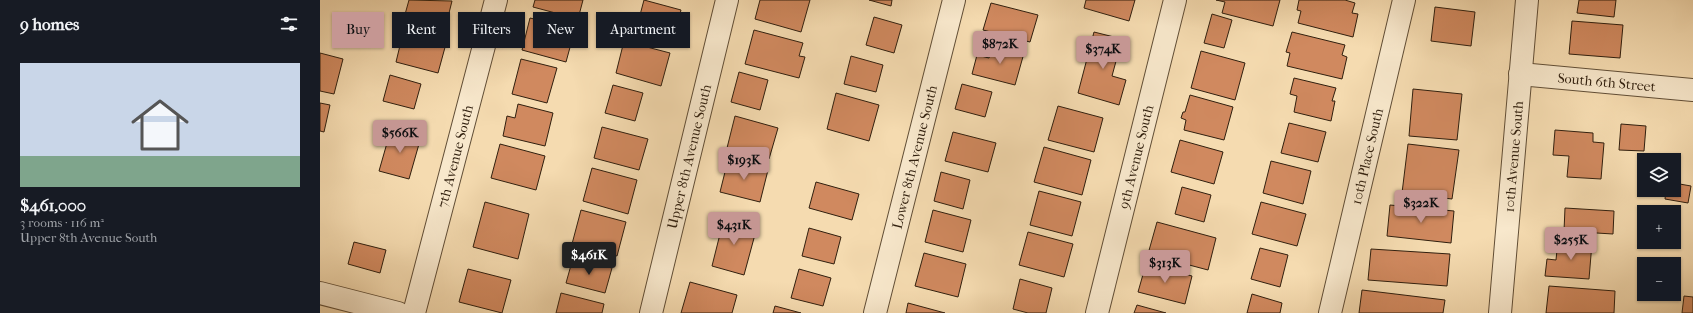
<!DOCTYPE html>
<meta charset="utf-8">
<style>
body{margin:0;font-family:"IM FELL French Canon",serif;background:#20242c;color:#f1f3f6;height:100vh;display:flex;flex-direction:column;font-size:15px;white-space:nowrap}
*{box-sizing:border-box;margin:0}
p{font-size:13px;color:#9ea1a6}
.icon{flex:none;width:22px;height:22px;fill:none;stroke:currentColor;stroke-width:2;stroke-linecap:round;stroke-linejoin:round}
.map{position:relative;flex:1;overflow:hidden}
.sheet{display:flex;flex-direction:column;background:#171b24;width:320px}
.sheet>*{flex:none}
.guide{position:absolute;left:12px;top:12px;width:380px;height:36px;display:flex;gap:8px}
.controls{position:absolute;left:1317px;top:153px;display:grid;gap:8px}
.controls a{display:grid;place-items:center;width:44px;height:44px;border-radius:0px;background:#171b24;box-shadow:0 1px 3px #0004;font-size:20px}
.price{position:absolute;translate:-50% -34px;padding:0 9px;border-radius:4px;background:#c59692;color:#111;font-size:13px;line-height:26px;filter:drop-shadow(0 1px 2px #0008)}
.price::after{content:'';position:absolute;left:50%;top:24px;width:12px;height:9px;margin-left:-6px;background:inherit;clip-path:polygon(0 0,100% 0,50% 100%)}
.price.on{background:#222;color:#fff}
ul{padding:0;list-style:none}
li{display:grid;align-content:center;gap:8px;height:212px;padding:0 20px}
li+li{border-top:1px solid #363941}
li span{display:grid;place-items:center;height:124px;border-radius:0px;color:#555}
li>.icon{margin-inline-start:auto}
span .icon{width:72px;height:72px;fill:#fffc;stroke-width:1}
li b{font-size:17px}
h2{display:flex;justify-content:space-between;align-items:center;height:48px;padding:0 20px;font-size:17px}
.pill{padding:0 14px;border-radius:0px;background:#171b24;box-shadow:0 1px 3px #0004;font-size:14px;line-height:36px}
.pill.on{background:#c59692;color:#111}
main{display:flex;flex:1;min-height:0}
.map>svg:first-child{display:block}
.building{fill:#d0895f;stroke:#301f0e}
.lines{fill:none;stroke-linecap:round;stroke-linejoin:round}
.street-casing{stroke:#614e36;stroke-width:24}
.street{stroke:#f8e8cc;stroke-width:22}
.labels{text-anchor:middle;stroke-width:3;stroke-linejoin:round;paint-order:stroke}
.street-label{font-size:14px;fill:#301f0e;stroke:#f8e8cc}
</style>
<main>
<section class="sheet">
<h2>9 homes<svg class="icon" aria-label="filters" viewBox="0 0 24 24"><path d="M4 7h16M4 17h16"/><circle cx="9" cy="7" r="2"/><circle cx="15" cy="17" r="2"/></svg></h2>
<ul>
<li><span style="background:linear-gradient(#c9d6e8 75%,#7fa58c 0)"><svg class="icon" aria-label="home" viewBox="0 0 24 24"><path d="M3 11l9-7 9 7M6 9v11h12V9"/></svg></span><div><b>$461,000</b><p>3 rooms · 116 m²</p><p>Upper 8th Avenue South</p></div></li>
</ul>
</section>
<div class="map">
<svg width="1373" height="313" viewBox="0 0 1373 313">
<rect width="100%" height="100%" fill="#f5dbb0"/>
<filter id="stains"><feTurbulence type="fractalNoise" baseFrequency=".005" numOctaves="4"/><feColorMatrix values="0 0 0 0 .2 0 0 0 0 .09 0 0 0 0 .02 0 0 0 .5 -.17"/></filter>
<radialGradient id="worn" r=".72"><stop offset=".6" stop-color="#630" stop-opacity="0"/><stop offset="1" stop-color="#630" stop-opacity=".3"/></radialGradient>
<path class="building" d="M 89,0 L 132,1 L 125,29 L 84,18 Z
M 215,0 L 263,0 L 258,19 L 213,7 Z
M 324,0 L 361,10 L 353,40 L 316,30 Z
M 440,0 L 490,0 L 481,32 L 435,19 Z
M 549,0 L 572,0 L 571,6 Z
M 766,0 L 815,0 L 809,21 L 764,8 Z
M 896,0 L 960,0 L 953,26 L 902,13 L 905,2 Z
M 979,0 L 1025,0 L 1035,3 L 1032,13 L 1038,14 L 1033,37 L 978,23 L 981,11 L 977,10 Z
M 1259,0 L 1296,0 L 1294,17 L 1257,13 Z
M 671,3 L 718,15 L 710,42 L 663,30 Z
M 1115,7 L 1155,12 L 1151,46 L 1111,41 Z
M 892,14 L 912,20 L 904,48 L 884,43 Z
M 554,17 L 582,25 L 574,53 L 546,45 Z
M 210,18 L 255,29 L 246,62 L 202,50 Z
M 1252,21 L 1303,25 L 1300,58 L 1249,54 Z
M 84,29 L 127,40 L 118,73 L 76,62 Z
M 434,30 L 483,43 L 479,56 L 485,57 L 479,78 L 425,64 Z
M 774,32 L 802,39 L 792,76 L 806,80 L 799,105 L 758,93 Z
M 972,32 L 1025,45 L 1022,55 L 1027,57 L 1022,79 L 967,66 L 970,53 L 966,52 Z
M 304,41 L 350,53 L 341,86 L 296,73 Z
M 672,45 L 704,53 L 695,85 L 652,74 L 657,55 L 669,58 Z
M 881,51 L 925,63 L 915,100 L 871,88 Z
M 0,53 L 23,59 L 14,94 L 0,91 Z
M 531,56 L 563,65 L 556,92 L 524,84 Z
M 201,59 L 237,68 L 227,103 L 192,94 Z
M 419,72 L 448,80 L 440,110 L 411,102 Z
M 70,75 L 101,84 L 94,109 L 63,101 Z
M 974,78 L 1016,88 L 1012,101 L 1015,101 L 1011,121 L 974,112 L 977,96 L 970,94 Z
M 642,84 L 672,92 L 665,117 L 635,109 Z
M 293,85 L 323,93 L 315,121 L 285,113 Z
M 1093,89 L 1142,94 L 1137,140 L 1089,136 Z
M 516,93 L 559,105 L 549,141 L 507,129 Z
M 870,95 L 913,107 L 904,140 L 864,130 L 866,120 L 861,118 L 863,112 L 865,112 Z
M 0,103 L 10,105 L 4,132 L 0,131 Z
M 198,104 L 233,113 L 225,146 L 183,136 L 187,116 L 195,118 Z
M 738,106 L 783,118 L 774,152 L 728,140 Z
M 415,116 L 458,128 L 449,159 L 407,148 Z
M 969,123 L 1006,132 L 998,162 L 961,153 Z
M 1301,124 L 1326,126 L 1324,151 L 1299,150 Z
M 282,127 L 328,139 L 319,170 L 274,158 Z
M 71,129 L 101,137 L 89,179 L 59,171 Z
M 1235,130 L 1273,133 L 1273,142 L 1284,143 L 1281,179 L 1247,177 L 1249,156 L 1233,155 Z
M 633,132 L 676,143 L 668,172 L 625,161 Z
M 860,140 L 903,152 L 894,184 L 851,172 Z
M 180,144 L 225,156 L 216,190 L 171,178 Z
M 1088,144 L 1139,150 L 1132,199 L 1082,193 Z
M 724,147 L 771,160 L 762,195 L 714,182 Z
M 408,160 L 448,170 L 440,202 L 400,192 Z
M 951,161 L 991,171 L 983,204 L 943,193 Z
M 272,168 L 317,180 L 308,214 L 263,201 Z
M 621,172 L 650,180 L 643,209 L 614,201 Z
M 496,182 L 539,194 L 532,220 L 489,208 Z
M 1354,183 L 1371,186 L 1368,203 L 1345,199 L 1346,190 L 1354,190 Z
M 862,187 L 891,195 L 884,222 L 855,214 Z
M 719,191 L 761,202 L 752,236 L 710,225 Z
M 165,202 L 209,214 L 198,259 L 153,247 Z
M 941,202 L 986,214 L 977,246 L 932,234 Z
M 1070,205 L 1134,211 L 1131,243 L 1067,236 Z
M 1245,208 L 1294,211 L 1293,234 L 1244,231 Z
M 261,210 L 306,222 L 297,256 L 252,244 Z
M 613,210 L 651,220 L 643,252 L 605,242 Z
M 404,218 L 437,227 L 424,275 L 392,266 Z
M 837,222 L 896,238 L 888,270 L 828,254 Z
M 489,228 L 521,237 L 514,264 L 482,256 Z
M 708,232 L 753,244 L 744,277 L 699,265 Z
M 1238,240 L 1272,243 L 1269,279 L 1225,276 L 1227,259 L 1236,260 Z
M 34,242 L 66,250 L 60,273 L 28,264 Z
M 940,248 L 968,255 L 960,287 L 931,279 Z
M 1051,249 L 1130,254 L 1127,286 L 1048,280 Z
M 604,253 L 646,264 L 638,297 L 595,286 Z
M 253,258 L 292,268 L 285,293 L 246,283 Z
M 826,264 L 872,276 L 865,304 L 818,292 Z
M 148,269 L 191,280 L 182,313 L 139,302 Z
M 479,269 L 511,278 L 503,306 L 471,298 Z
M 700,279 L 732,288 L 726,313 L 708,313 L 693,309 Z
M 370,282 L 417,295 L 412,313 L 361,313 Z
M 1229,286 L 1295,291 L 1294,313 L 1226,313 Z
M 1042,290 L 1125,300 L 1123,313 L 1039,313 Z
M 241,293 L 284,304 L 282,313 L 236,313 Z
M 932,294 L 962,303 L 960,313 L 927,313 Z
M 1364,296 L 1373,297 L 1373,313 L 1362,313 Z
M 588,303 L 625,313 L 586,313 Z
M 817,305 L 846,313 L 814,313 Z
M 455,306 L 481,313 L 453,313 Z"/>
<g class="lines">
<defs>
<g id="street">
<path id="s1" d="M 1200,74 L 1373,90"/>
<path d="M 0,293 L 78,313"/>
<path id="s2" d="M 94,313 L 176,0"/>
<path id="s3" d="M 331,313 L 407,0"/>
<path id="s4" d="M 555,313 L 634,0"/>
<path id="s5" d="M 777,313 L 855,0"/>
<path id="s6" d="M 1010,313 L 1084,0"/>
<path id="s7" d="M 1180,313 L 1207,0"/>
</g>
</defs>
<use href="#street" class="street-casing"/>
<use href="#street" class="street"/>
</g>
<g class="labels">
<g class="street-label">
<text dy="5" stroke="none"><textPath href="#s1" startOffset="87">South 6th Street</textPath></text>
<text dy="5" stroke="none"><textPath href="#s2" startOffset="162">7th Avenue South</textPath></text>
<text dy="5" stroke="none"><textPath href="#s4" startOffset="161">Lower 8th Avenue South</textPath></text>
<text dy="5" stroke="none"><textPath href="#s5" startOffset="161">9th Avenue South</textPath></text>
<text dy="5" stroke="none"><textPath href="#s6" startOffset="161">10th Place South</textPath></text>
<text dy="5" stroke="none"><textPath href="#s7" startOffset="157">10th Avenue South</textPath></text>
<text dy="5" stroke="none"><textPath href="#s3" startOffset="161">Upper 8th Avenue South</textPath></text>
</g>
</g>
<rect width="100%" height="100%" filter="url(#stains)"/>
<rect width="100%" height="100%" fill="url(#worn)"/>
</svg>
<div class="controls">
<a><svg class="icon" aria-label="layers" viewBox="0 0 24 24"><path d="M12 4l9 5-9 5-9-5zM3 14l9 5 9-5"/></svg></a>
<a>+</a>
<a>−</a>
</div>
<b class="price" style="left:680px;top:65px">$872K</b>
<b class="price" style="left:783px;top:70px">$374K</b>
<b class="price" style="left:80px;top:154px">$566K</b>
<b class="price" style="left:424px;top:181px">$193K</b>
<b class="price" style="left:1101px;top:224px">$322K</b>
<b class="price" style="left:414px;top:246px">$431K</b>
<b class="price" style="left:1251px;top:261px">$255K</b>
<b class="price on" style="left:269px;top:276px">$461K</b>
<b class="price" style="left:845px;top:284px">$313K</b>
<div class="guide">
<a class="pill on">Buy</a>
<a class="pill">Rent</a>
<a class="pill">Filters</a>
<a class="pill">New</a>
<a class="pill">Apartment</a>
</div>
</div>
</main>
